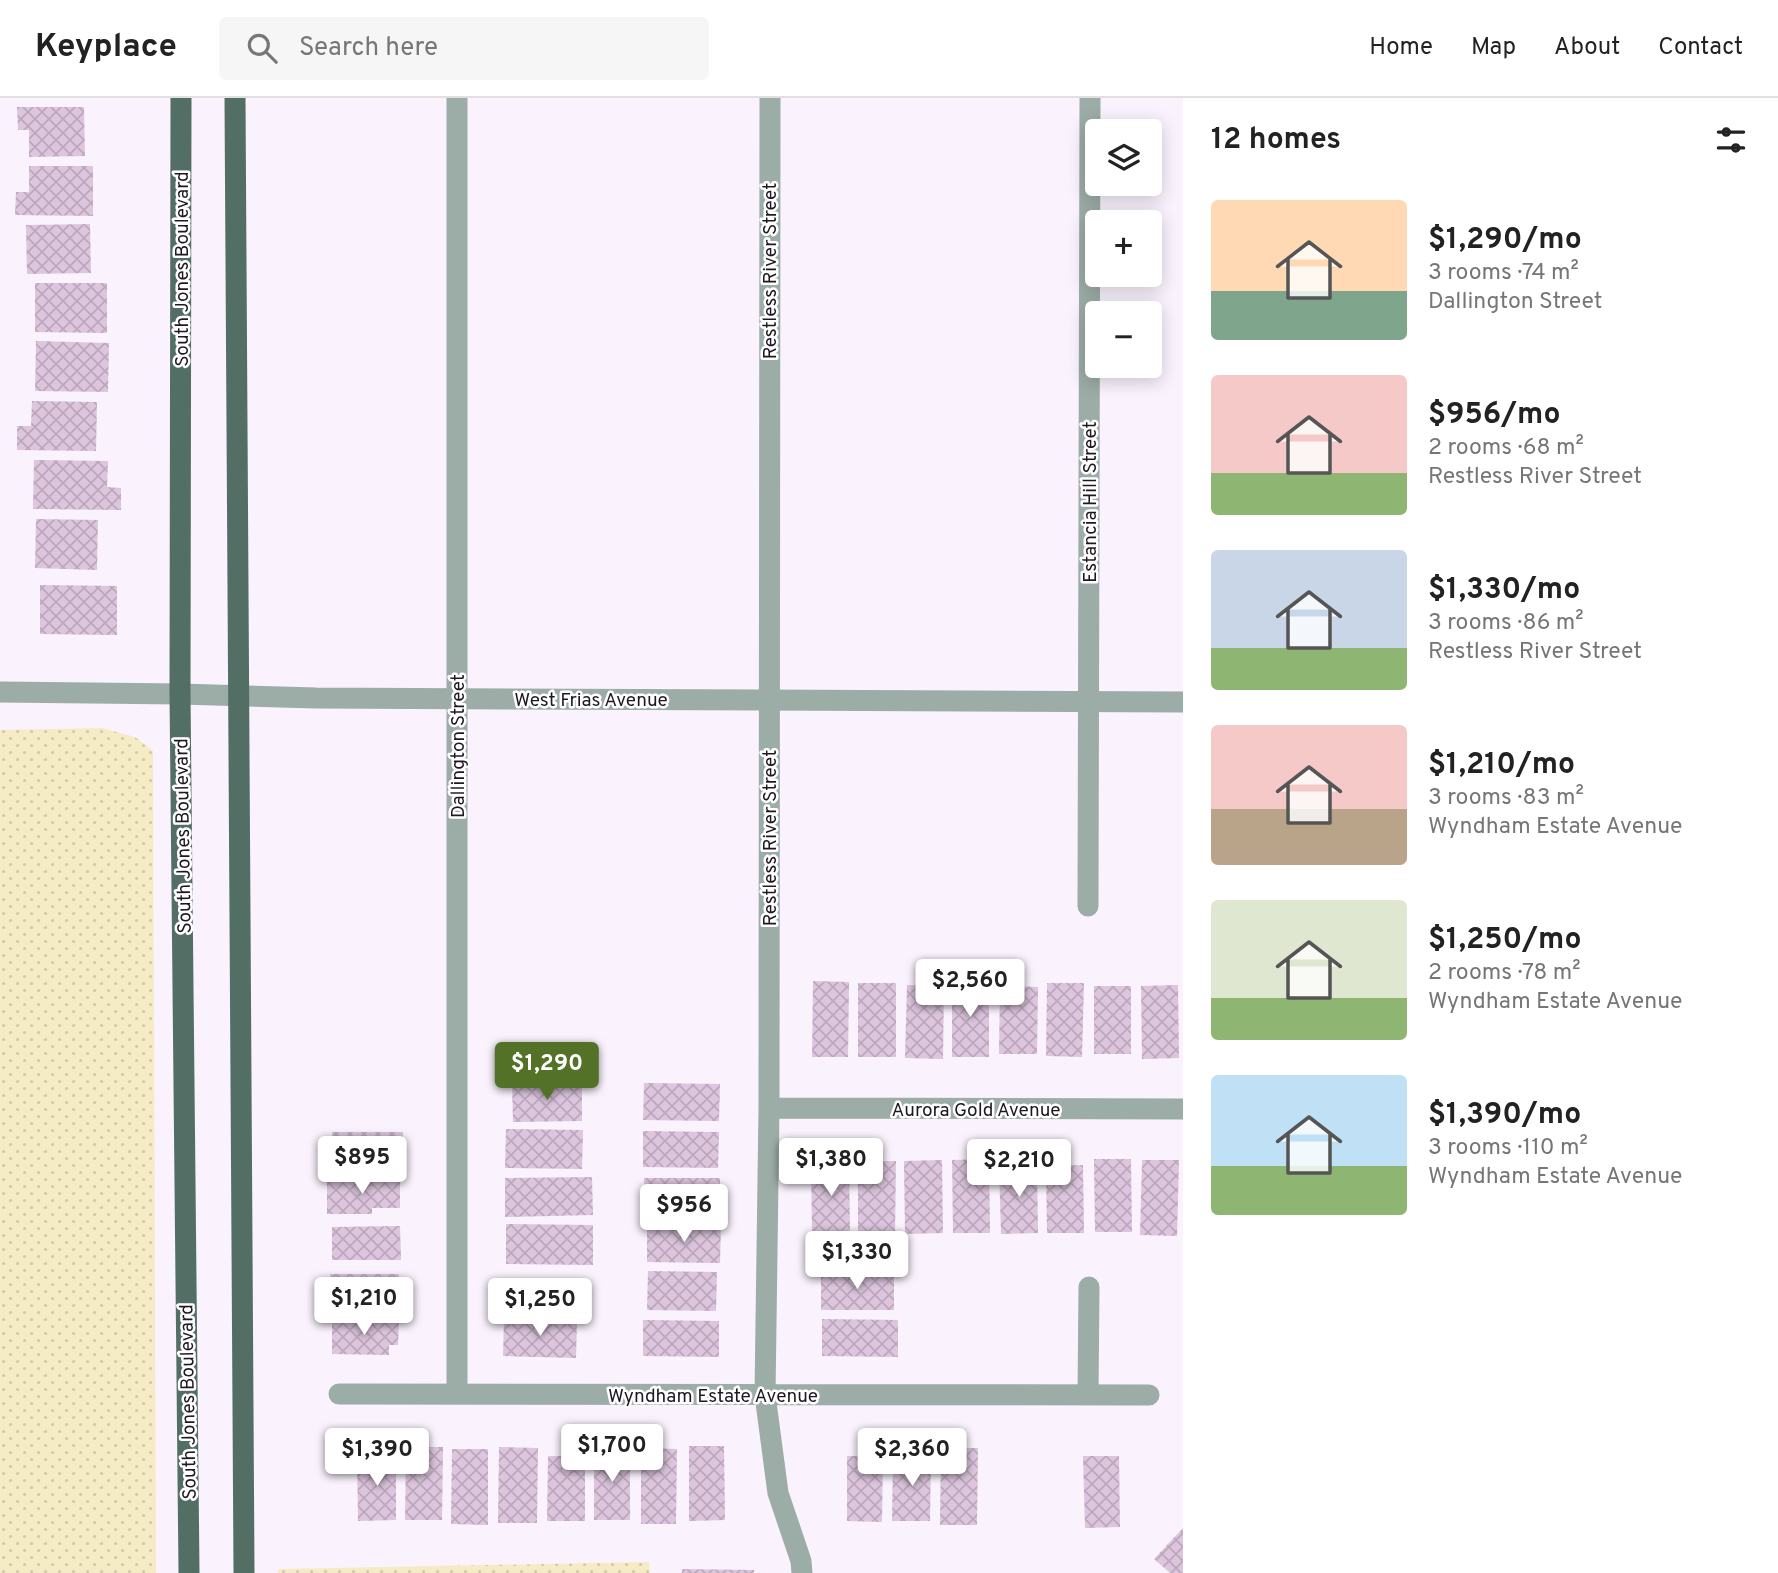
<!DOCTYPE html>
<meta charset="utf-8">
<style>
body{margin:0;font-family:Overpass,sans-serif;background:#f6f6f6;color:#222;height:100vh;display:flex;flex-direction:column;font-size:26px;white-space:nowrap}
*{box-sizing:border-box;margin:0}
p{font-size:23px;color:#767676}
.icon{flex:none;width:38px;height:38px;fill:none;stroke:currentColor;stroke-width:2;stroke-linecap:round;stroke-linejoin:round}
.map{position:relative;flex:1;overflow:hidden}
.sheet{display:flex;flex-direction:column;background:#fff;width:595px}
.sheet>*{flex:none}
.tools{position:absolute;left:1085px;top:21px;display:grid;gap:14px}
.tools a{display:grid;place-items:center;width:77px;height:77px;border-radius:7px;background:#fff;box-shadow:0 4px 18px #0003;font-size:35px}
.price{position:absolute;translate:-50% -60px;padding:0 16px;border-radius:7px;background:#fff;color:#222;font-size:23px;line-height:46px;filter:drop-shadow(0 2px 4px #0008)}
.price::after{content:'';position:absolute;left:50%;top:42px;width:21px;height:16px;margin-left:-10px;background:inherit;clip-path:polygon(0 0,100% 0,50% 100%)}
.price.on{background:#537127;color:#fff}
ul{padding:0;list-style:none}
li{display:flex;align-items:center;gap:21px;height:175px;padding:0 28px}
li span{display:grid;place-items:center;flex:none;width:196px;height:140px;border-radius:7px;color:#555}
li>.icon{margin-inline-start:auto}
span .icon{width:84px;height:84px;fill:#fffc;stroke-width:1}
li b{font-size:30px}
h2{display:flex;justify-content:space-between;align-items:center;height:84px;padding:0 28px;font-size:30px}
header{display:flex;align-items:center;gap:42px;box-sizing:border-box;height:98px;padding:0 35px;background:#fff;border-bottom:2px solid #e0e0e0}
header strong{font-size:33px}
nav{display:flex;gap:38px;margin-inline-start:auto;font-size:24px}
.search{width:490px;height:63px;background:#f6f6f6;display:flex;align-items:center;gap:18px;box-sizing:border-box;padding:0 24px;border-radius:7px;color:#767676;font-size:26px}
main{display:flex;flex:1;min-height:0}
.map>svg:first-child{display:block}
.sand{fill:url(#sand-dots)}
.building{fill:url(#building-cross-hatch)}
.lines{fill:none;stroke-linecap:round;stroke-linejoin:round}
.minor{stroke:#9caca6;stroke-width:21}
.tertiary{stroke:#9caca6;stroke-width:21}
.primary{stroke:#536f65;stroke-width:21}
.labels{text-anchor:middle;stroke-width:5;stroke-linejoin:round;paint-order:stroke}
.street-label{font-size:19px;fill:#1f1721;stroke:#fff}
</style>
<header>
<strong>Keyplace</strong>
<div class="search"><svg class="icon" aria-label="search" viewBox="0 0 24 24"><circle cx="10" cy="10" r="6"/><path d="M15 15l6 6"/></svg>Search here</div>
<nav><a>Home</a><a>Map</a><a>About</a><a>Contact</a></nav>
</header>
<main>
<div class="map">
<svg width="1183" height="1475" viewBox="0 0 1183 1475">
<defs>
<pattern id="sand-dots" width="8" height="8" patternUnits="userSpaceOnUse" patternTransform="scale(1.75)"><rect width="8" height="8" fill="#f5ecc6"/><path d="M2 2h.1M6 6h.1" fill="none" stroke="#d2caaa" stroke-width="1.8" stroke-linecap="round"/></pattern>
<pattern id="building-cross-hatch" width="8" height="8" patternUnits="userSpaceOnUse" patternTransform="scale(1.75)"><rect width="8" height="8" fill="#dcc5dd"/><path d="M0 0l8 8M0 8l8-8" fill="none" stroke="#bca8bd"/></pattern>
</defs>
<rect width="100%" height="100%" fill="#faf2fd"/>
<path class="sand" d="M 102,630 L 135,639 L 153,653 L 156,1475 L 0,1475 L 0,632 Z
M 649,1464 L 650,1475 L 278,1475 L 278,1471 Z"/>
<path class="building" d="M 17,9 L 84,9 L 85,58 L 29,59 L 29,32 L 18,32 Z
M 29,68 L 93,68 L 93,118 L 15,117 L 16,94 L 29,94 Z
M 90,126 L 91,175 L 27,176 L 26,127 Z
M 35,185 L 107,185 L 107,235 L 35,234 Z
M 36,243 L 109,245 L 108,294 L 35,293 Z
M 32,303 L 97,304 L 96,353 L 17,352 L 17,328 L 31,328 Z
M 34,362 L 108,363 L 107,389 L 121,390 L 121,412 L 33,411 Z
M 36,421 L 98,422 L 97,472 L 35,470 Z
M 40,487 L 117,488 L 117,537 L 40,536 Z
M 813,883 L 849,884 L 848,959 L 812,959 Z
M 952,883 L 989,884 L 989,959 L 952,959 Z
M 858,885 L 896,885 L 896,959 L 858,959 Z
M 1047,885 L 1084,885 L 1082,959 L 1046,958 Z
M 907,887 L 944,888 L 943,961 L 905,960 Z
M 1178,887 L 1179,960 L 1142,961 L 1141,888 Z
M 1000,888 L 1038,889 L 1037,956 L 999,956 Z
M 1094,888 L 1131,888 L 1131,956 L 1094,956 Z
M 582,984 L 582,1023 L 513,1024 L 512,985 Z
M 644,985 L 720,986 L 719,1023 L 643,1022 Z
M 506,1031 L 583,1032 L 582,1071 L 505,1070 Z
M 643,1033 L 719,1034 L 718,1070 L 643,1069 Z
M 332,1034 L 403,1034 L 403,1070 L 332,1070 Z
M 849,1061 L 850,1138 L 812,1139 L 811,1062 Z
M 989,1061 L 990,1135 L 953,1135 L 952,1062 Z
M 1094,1061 L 1131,1061 L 1132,1134 L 1095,1134 Z
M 942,1062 L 943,1135 L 905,1136 L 904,1063 Z
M 1142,1062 L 1179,1062 L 1177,1138 L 1140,1137 Z
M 858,1063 L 896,1063 L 895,1138 L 858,1138 Z
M 1037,1067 L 1038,1135 L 1001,1136 L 999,1068 Z
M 1083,1067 L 1084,1135 L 1047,1135 L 1046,1068 Z
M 592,1079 L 593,1117 L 505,1119 L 505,1080 Z
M 644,1080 L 720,1080 L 720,1116 L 644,1117 Z
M 327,1082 L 400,1082 L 400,1110 L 372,1110 L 372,1116 L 327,1116 Z
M 506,1126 L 593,1127 L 593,1167 L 506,1166 Z
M 647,1127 L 721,1128 L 720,1165 L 647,1164 Z
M 400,1128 L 401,1162 L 332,1162 L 332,1129 Z
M 648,1173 L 717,1174 L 716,1213 L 647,1212 Z
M 821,1174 L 894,1174 L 894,1212 L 821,1212 Z
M 330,1176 L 399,1176 L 399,1210 L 330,1210 Z
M 504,1221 L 577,1223 L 576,1260 L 503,1258 Z
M 822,1221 L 898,1222 L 898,1259 L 822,1258 Z
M 643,1222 L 719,1223 L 719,1259 L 643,1258 Z
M 332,1223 L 399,1224 L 398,1247 L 389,1247 L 389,1257 L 332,1256 Z
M 689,1348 L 724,1348 L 725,1422 L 689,1423 Z
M 406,1349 L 443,1349 L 442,1422 L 405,1422 Z
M 499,1349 L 538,1350 L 537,1425 L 498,1425 Z
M 594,1349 L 630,1349 L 630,1422 L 594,1422 Z
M 641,1350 L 677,1351 L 676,1426 L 641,1426 Z
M 941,1350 L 978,1350 L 977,1427 L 940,1427 Z
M 452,1351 L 488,1351 L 488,1427 L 451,1426 Z
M 357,1357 L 396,1357 L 396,1422 L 358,1423 Z
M 548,1358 L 575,1358 L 575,1361 L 585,1361 L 585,1423 L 547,1423 Z
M 847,1358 L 883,1358 L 882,1424 L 847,1423 Z
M 893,1358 L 931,1358 L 930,1423 L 892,1423 Z
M 1083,1358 L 1119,1358 L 1120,1429 L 1085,1430 Z
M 1183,1430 L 1183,1475 L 1170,1475 L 1154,1461 Z
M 682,1471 L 754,1472 L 754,1475 L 682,1475 Z"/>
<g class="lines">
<path class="minor" d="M 770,0 L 769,1010 L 765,1297 L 778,1395 L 801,1463 L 802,1475
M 0,594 L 180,596
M 1088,808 L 1090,0
M 769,1010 L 1183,1011
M 339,1296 L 1149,1297
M 457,1296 L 457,0
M 1088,1297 L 1089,1189"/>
<path class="tertiary" d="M 180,596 L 316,600 L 1183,604"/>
<path class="primary" d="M 181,0 L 180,596 L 189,1475
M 235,0 L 244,1475"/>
</g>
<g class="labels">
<g class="street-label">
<text transform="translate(181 171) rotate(-90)" y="7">South Jones Boulevard</text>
<text transform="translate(769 173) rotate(-90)" y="7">Restless River Street</text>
<text transform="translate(1089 404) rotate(-90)" y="7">Estancia Hill Street</text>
<text x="591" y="608">West Frias Avenue</text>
<text transform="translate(457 648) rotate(-90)" y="7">Dallington Street</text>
<text transform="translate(182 738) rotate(-91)" y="7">South Jones Boulevard</text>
<text transform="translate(769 740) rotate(-90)" y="7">Restless River Street</text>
<text x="976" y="1018">Aurora Gold Avenue</text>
<text x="713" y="1304">Wyndham Estate Avenue</text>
<text transform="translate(187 1304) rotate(-91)" y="7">South Jones Boulevard</text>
</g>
</g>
</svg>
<div class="tools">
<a><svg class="icon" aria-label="layers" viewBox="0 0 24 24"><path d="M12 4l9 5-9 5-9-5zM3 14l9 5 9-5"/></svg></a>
<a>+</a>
<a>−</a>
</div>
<b class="price" style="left:970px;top:921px">$2,560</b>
<b class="price on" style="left:547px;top:1004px">$1,290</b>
<b class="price" style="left:362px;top:1098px">$895</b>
<b class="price" style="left:831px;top:1100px">$1,380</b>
<b class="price" style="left:1019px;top:1101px">$2,210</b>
<b class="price" style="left:684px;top:1146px">$956</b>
<b class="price" style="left:857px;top:1193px">$1,330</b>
<b class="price" style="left:364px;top:1239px">$1,210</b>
<b class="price" style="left:540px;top:1240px">$1,250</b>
<b class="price" style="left:612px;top:1386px">$1,700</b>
<b class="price" style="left:377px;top:1390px">$1,390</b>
<b class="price" style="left:912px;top:1390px">$2,360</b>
</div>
<section class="sheet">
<h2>12 homes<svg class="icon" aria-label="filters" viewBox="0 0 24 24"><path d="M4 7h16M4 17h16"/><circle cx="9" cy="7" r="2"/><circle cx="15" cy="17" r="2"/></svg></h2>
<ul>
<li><span style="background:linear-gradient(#ffd9b3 65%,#7fa58c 0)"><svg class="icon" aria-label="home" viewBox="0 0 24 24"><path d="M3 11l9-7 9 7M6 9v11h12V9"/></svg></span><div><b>$1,290/mo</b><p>3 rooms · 74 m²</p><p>Dallington Street</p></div></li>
<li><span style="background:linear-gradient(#f6c9c9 70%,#8fb573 0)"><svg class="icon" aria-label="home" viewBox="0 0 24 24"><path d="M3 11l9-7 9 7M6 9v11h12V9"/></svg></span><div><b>$956/mo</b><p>2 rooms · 68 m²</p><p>Restless River Street</p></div></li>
<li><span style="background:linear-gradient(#c9d6e8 70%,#8fb573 0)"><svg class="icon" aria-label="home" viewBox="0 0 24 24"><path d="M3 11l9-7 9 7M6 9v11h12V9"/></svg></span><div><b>$1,330/mo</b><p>3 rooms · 86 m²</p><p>Restless River Street</p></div></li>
<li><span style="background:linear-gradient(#f6c9c9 60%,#b9a48a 0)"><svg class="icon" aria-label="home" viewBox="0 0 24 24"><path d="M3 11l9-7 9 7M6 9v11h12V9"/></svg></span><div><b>$1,210/mo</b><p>3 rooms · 83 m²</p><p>Wyndham Estate Avenue</p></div></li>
<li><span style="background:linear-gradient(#dfe7d0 70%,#8fb573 0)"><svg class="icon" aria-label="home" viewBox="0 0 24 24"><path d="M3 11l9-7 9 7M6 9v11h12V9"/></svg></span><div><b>$1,250/mo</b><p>2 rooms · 78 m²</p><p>Wyndham Estate Avenue</p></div></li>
<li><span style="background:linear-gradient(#bfe0f5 65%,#8fb573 0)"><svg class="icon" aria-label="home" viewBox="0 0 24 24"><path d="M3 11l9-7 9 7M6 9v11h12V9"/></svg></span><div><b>$1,390/mo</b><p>3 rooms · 110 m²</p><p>Wyndham Estate Avenue</p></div></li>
</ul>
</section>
</main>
